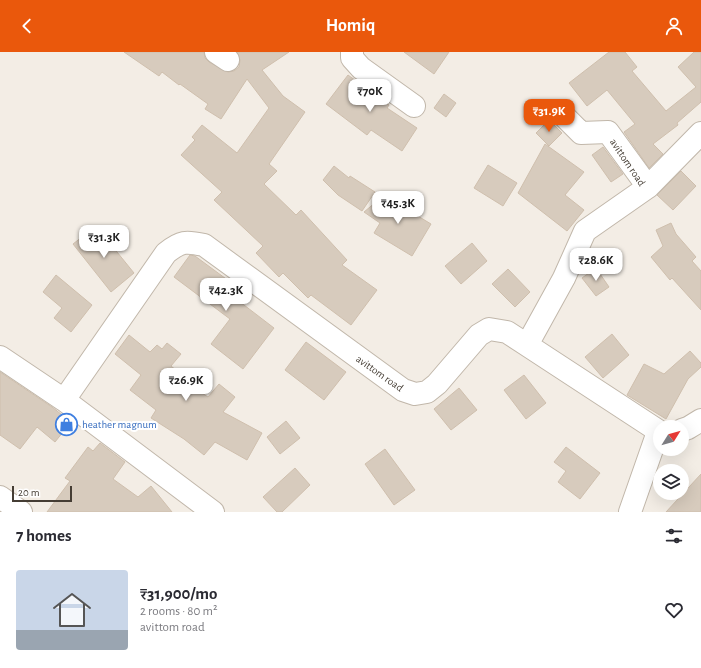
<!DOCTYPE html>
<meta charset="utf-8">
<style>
body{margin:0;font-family:"Alegreya Sans",sans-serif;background:#f7f7f7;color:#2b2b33;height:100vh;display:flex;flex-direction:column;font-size:15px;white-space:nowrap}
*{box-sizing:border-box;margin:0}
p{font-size:13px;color:#7c7c81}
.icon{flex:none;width:22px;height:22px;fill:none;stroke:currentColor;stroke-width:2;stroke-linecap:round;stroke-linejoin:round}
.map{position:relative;height:460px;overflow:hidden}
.sheet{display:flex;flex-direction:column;background:#fff;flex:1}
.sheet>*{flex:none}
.needle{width:26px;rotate:53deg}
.fabs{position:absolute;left:653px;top:368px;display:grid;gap:8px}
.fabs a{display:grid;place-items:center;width:36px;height:36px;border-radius:50%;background:#fff;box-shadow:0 4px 16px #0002;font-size:20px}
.scale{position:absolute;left:12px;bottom:10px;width:60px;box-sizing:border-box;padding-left:4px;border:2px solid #453d34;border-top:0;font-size:11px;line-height:14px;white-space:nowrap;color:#453d34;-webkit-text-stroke:3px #fff;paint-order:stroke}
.price{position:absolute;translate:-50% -34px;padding:0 9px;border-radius:8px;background:#fff;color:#222;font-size:13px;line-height:26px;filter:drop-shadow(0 1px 2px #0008)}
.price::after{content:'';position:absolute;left:50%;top:24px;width:12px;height:9px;margin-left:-6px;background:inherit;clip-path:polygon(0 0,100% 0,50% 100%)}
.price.selected{background:#ea580c;color:#fff}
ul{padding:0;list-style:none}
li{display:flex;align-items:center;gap:12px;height:100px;padding:0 16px}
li+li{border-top:1px solid #e1e1e2}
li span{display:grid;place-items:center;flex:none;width:112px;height:80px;border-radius:4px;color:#555}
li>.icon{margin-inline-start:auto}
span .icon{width:48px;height:48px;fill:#fffc;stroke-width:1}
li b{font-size:17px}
h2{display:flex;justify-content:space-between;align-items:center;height:48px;padding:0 16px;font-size:17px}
header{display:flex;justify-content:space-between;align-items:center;height:52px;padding:0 16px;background:#ea580c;color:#fff;font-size:18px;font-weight:600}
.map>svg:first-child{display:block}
.building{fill:#d7cbbd;stroke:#cfbfad}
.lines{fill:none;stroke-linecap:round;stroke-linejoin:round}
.minor-casing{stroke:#c1b7aa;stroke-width:24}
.minor{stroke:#fff;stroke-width:22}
.labels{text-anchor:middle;stroke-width:4;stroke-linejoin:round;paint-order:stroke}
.street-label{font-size:11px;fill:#453d34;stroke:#fff}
.shop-label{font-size:11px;fill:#366cbe;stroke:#fff;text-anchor:start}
</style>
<header><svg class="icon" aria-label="back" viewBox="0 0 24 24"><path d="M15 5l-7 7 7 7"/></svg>Homiq<svg class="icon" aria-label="person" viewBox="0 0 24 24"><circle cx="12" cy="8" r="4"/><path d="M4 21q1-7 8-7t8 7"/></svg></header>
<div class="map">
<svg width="701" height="460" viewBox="0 0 701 460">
<rect width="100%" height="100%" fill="#f3ede5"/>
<path class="building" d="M 124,0 L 204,0 L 205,6 L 209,10 L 228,20 L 234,19 L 239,15 L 240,8 L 237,0 L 289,0 L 262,18 L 283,44 L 305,60 L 269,112 L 277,119 L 264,132 L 296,163 L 301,158 L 347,208 L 342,213 L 377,238 L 351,273 L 311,243 L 308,246 L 283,221 L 279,225 L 256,201 L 263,194 L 214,148 L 222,140 L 181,103 L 195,88 L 192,85 L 202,73 L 237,101 L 269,56 L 247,27 L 221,67 L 205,57 L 208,52 L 180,32 L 179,33 L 162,20 L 159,24 Z
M 404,0 L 449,0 L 434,22 Z
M 609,0 L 625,0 L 637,15 L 632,19 L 666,59 L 696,35 L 678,15 L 694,0 L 701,0 L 701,50 L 677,71 L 678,73 L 653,92 L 663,102 L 649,116 L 624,80 L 635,72 L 607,38 L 587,54 L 569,31 Z
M 348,23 L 389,53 L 387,56 L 417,76 L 402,99 L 371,78 L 367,83 L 326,52 Z
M 444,42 L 456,51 L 446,65 L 434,56 Z
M 549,68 L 562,81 L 549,94 L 536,81 Z
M 545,92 L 584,120 L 565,143 L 584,158 L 567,179 L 518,141 Z
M 603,95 L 623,122 L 611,130 L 592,103 Z
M 488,113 L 517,131 L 503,154 L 474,136 Z
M 334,114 L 349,126 L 350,124 L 375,140 L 362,159 L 338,143 L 323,128 Z
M 681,119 L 696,134 L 673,158 L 657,143 Z
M 382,145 L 392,151 L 393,149 L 431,172 L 412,204 L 374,181 L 380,171 L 364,160 Z
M 671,171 L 676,182 L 696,205 L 692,209 L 701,219 L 701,258 L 672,226 L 670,228 L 651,205 L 663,194 L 656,178 Z
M 96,174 L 134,221 L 111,240 L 73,192 Z
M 472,191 L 487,209 L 461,232 L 445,214 Z
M 190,203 L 195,204 L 233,232 L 227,240 L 274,276 L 243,317 L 211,292 L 230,267 L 174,225 Z
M 596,216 L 609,235 L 596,244 L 582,226 Z
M 508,217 L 530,240 L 515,255 L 492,232 Z
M 56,223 L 92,253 L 71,280 L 54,266 L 62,256 L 43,240 Z
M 612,282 L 629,303 L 603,326 L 585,305 Z
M 129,283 L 150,300 L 157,293 L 162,297 L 167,291 L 181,302 L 171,314 L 177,319 L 174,323 L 208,345 L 219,332 L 235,345 L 223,360 L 262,381 L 247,408 L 215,390 L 204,403 L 184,387 L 151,366 L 156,358 L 130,338 L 141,323 L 115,302 Z
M 306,290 L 346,320 L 324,348 L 285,318 Z
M 690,299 L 701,311 L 701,315 L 688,327 L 666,367 L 627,343 L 644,312 L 664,322 Z
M 0,320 L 52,355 L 71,370 L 55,390 L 37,375 L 20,397 L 0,383 Z
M 524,323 L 546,351 L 526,367 L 504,338 Z
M 459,336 L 477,358 L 451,378 L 434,357 Z
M 286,369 L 300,386 L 280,402 L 267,385 Z
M 100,391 L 125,410 L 113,427 L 138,445 L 151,434 L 172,460 L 47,460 L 70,429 L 65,426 L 88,395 L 93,399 Z
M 566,395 L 600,421 L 580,447 L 558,430 L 566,419 L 554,410 Z
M 385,397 L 415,438 L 394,453 L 365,412 Z
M 295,416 L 310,433 L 282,460 L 277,460 L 263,445 Z
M 701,422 L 701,460 L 666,460 Z"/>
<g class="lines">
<defs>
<path id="minor" d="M 216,0 L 228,8
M 352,0 L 352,6 L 361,16 L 414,54
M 648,135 L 701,81
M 527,293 L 660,380
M 0,305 L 64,348 L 166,201 C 181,189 186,189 204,193 L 403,338 L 415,342 L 427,340 L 437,332 L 479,283 L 489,277 L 507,280 L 527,293 L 564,226 L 585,179 L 648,135 L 608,80 L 581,81 L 559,59
M 64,348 L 213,460
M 682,378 L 688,376 L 701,368
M 0,445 L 21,460
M 630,460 L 658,380"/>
</defs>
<use href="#minor" class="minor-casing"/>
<use href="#minor" class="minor"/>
</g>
<defs>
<symbol id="shop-ring" viewBox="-11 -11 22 22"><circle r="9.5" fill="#fff" stroke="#3f7fe0" stroke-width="1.5"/><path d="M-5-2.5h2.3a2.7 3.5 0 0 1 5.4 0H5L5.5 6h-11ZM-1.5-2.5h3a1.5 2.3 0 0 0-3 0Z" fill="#3f7fe0"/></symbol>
</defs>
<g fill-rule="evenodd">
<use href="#shop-ring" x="54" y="360" width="25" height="25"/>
</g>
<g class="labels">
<g class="street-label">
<text transform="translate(628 110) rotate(56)" y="4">avittom road</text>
<text transform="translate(380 321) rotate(35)" y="4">avittom road</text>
</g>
<g class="shop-label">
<text x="82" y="376">heather magnum</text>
</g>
</g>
</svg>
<div class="fabs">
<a><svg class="needle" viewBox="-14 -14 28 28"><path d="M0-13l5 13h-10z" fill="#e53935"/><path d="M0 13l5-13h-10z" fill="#7c7c81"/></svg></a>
<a><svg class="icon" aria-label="layers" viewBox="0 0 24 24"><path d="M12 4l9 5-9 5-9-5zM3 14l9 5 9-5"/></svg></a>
</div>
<div class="scale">20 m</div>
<b class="price" style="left:370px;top:61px">₹70K</b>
<b class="price selected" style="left:549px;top:81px">₹31.9K</b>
<b class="price" style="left:398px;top:173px">₹45.3K</b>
<b class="price" style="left:104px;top:207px">₹31.3K</b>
<b class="price" style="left:596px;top:230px">₹28.6K</b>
<b class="price" style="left:226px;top:260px">₹42.3K</b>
<b class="price" style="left:186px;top:350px">₹26.9K</b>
</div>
<section class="sheet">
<h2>7 homes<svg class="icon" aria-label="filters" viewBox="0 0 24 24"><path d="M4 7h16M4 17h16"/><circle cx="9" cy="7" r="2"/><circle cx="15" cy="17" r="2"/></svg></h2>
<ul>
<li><span style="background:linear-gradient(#c9d6e8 75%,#9aa5b1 0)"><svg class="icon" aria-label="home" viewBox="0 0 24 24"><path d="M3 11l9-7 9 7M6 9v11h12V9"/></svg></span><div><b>₹31,900/mo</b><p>2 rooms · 80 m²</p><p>avittom road</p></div><svg class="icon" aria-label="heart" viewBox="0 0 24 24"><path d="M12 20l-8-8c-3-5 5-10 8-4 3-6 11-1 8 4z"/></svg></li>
</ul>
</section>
